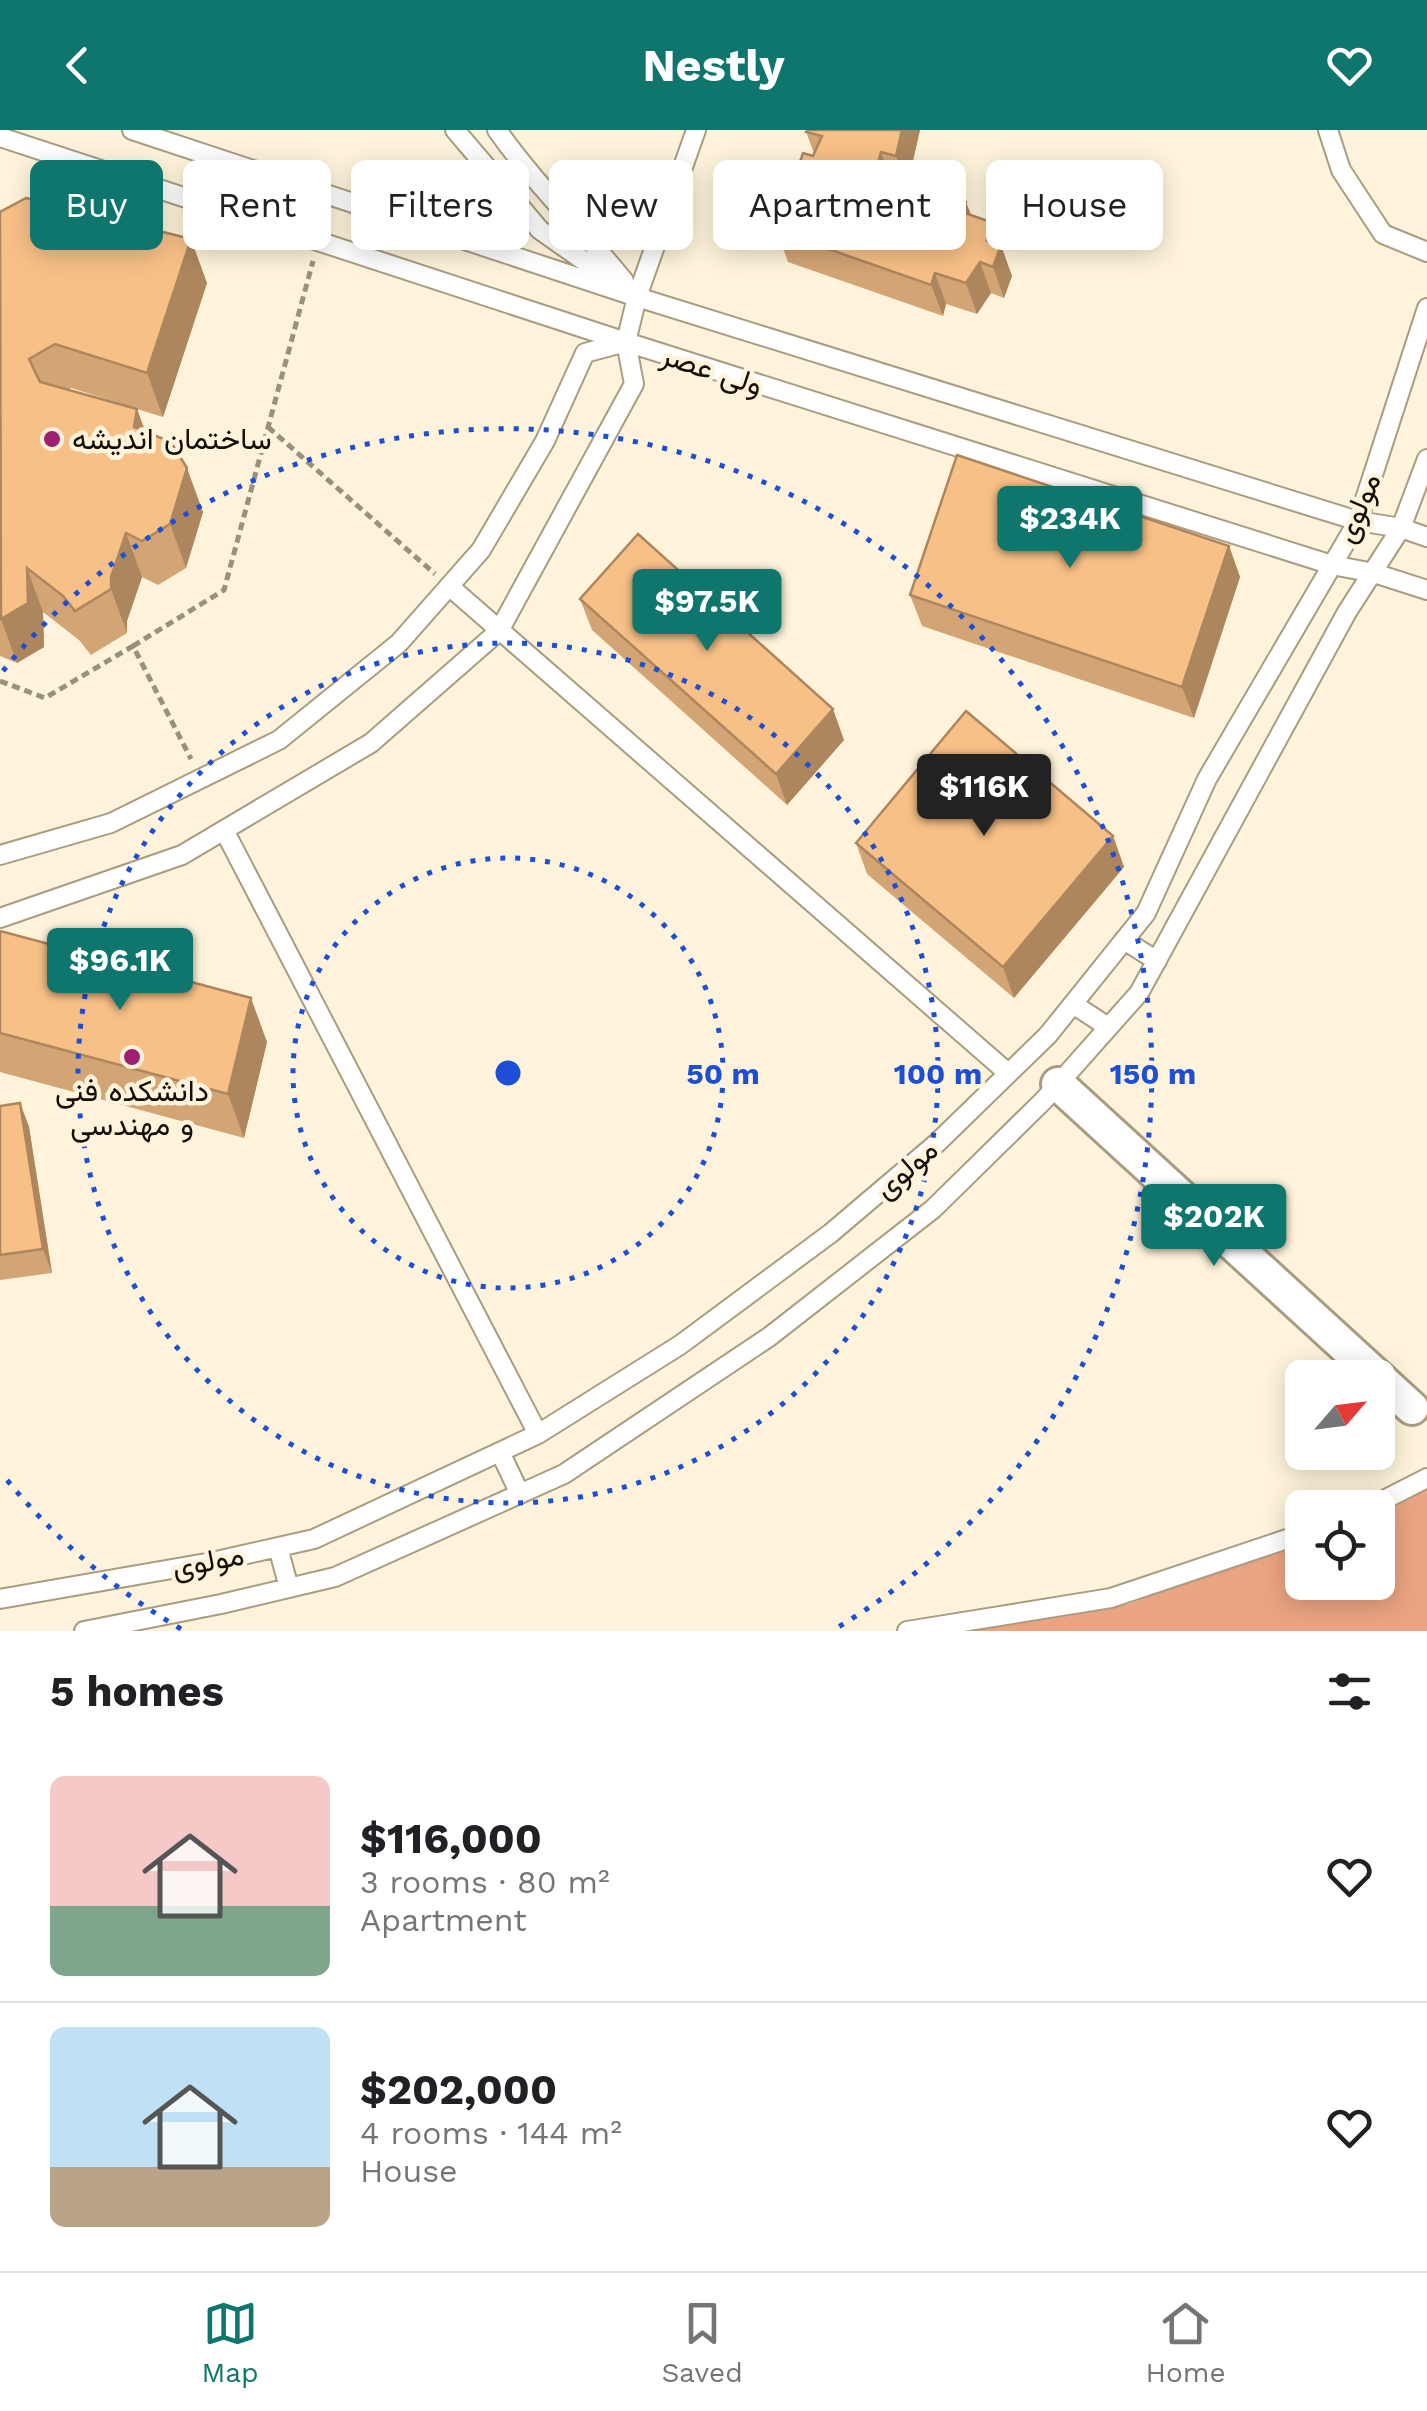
<!DOCTYPE html>
<meta charset="utf-8">
<style>
body{margin:0;font-family:"Work Sans",Vazirmatn,sans-serif;background:#f6f6f6;color:#202124;height:100vh;display:flex;flex-direction:column;font-size:38px;white-space:nowrap}
*{box-sizing:border-box;margin:0}
p{font-size:32px;color:#757577}
.icon{flex:none;width:55px;height:55px;fill:none;stroke:currentColor;stroke-width:2;stroke-linecap:round;stroke-linejoin:round}
.map{position:relative;height:1501px;overflow:hidden}
.details{display:flex;flex-direction:column;background:#fff;flex:1}
.details>*{flex:none}
.guide{position:absolute;left:30px;top:30px;width:1368px;height:90px;display:flex;gap:20px}
.needle{width:65px;rotate:62deg}
.controls{position:absolute;left:1285px;top:1230px;display:grid;gap:20px}
.controls a{display:grid;place-items:center;width:110px;height:110px;border-radius:15px;background:#fff;box-shadow:0 5px 25px #0003;font-size:50px}
.price{position:absolute;translate:-50% -85px;padding:0 22px;border-radius:10px;background:#0f766e;color:#fff;font-size:32px;line-height:65px;filter:drop-shadow(0 2px 5px #0008)}
.price::after{content:'';position:absolute;left:50%;top:60px;width:30px;height:22px;margin-left:-15px;background:inherit;clip-path:polygon(0 0,100% 0,50% 100%)}
.price.active{background:#222;color:#fff}
ul{padding:0;list-style:none}
li{display:flex;align-items:center;gap:30px;height:250px;padding:0 50px}
li+li{border-top:2px solid #e0e0e0}
li span{display:grid;place-items:center;flex:none;width:280px;height:200px;border-radius:15px;color:#555}
li>.icon{margin-inline-start:auto}
span .icon{width:120px;height:120px;fill:#fffc;stroke-width:1}
li b{font-size:42px}
h2{display:flex;justify-content:space-between;align-items:center;height:120px;padding:0 50px;font-size:42px}
.tag{padding:0 35px;border-radius:15px;background:#fff;box-shadow:0 5px 25px #0003;font-size:35px;line-height:90px}
.tag.active{background:#0f766e;color:#fff}
header{display:flex;justify-content:space-between;align-items:center;height:130px;padding:0 50px;background:#0f766e;color:#fff;font-size:45px;font-weight:700}
.tabs{display:flex;justify-content:space-around;align-items:center;height:140px;border-top:2px solid #e0e0e0;background:#fff;font-size:28px;color:#757577}
.tabs a{display:grid;justify-items:center;gap:5px}
.tabs .active{color:#0f766e}
.map>svg:first-child{display:block}
.forest{fill:#eba482}
.lines{fill:none;stroke-linecap:round;stroke-linejoin:round}
.service-casing{stroke:#a99c80;stroke-width:22}
.minor-casing{stroke:#a99c80;stroke-width:38}
.path{stroke:#99917e;stroke-width:5;stroke-dasharray:8 5;stroke-linecap:butt}
.service{stroke:#fff;stroke-width:18}
.minor{stroke:#fff;stroke-width:32}
.wall{fill:#d4a574;fill-rule:evenodd}
.shaded-wall{fill:#ad865e}
.building{fill:#f7c087;stroke:#ad865e;stroke-width:2.5}
.ring{fill:none;stroke:#1d4ed8;stroke-width:5;stroke-dasharray:5 10}
.poi-dot{fill:#a01f72;stroke:#fff4db;stroke-width:4}
.labels{text-anchor:middle;stroke-width:9;stroke-linejoin:round;paint-order:stroke}
.street-label{font-size:30px;fill:#140f05;stroke:#fff4db}
.poi-label{font-size:30px;fill:#140f05;stroke:#fff4db;text-anchor:start}
.centre{fill:#1d4ed8;stroke:#fff4db;stroke-width:5}
.ring-label{font-size:30px;text-anchor:middle;font-weight:bold;fill:#1d4ed8;stroke:#fff4db;stroke-width:9;stroke-linejoin:round;paint-order:stroke}
</style>
<header><svg class="icon" aria-label="back" viewBox="0 0 24 24"><path d="M15 5l-7 7 7 7"/></svg>Nestly<svg class="icon" aria-label="heart" viewBox="0 0 24 24"><path d="M12 20l-8-8c-3-5 5-10 8-4 3-6 11-1 8 4z"/></svg></header>
<div class="map">
<svg width="1427" height="1501" viewBox="0 0 1427 1501">
<rect width="100%" height="100%" fill="#fff4db"/>
<path class="forest" d="M 1427,1353 L 1427,1501 L 948,1501 L 1129,1474 L 1302,1410 L 1302,1452 L 1378,1452 L 1377,1378 Z"/>
<g class="lines">
<defs>
<path id="service" d="M 132,0 L 637,167 L 1358,391 L 1401,398 L 1427,407
M 455,0 L 540,100 L 620,156
M 497,0 C 535,54 583,100 624,151
M 1328,0 L 1341,40 L 1383,104 L 1427,122
M 0,7 L 626,212 L 1332,435 L 1374,443 L 1427,460
M 449,456 L 1008,943
M 224,700 L 538,1304
M 0,725 L 111,693 L 279,610 L 399,513 L 481,420 L 545,311 L 585,223 L 626,212
M 0,788 L 182,725 L 371,613 L 499,501 L 634,254 L 626,212 L 637,167 L 696,0
M 1124,810 L 1157,831
M 1073,874 L 1108,897
M 500,1322 L 520,1364
M 1368,1378 L 1427,1348
M 278,1417 L 289,1458
M 0,1469 L 212,1432 L 314,1409 L 538,1304 L 680,1215 L 831,1103 L 937,1013 L 1048,905 L 1146,783 L 1207,649 L 1358,391 L 1427,178
M 84,1501 L 221,1474 L 335,1447 L 564,1344 L 769,1207 L 933,1079 L 1044,970 L 1139,863 L 1347,482 L 1401,398 L 1427,329
M 907,1501 L 1111,1468 L 1302,1404"/>
<path id="minor" d="M 1058,954 L 1412,1278"/>
</defs>
<use href="#service" class="service-casing"/>
<use href="#minor" class="minor-casing"/>
<path class="path" d="M 268,297 L 435,444
M 133,516 L 224,460 L 313,131
M 0,551 L 45,568 L 133,516 L 191,629"/>
<use href="#service" class="service"/>
<use href="#minor" class="minor"/>
</g>
<path class="wall" d="M 920,0 L 908,51 L 971,85 L 988,91 L 996,113 L 1012,146 L 1004,168 L 991,163 L 977,184 L 946,174 L 943,186 L 788,132 L 777,101 L 814,23 L 806,2 ZM 892,53 L 906,56 L 903,64 L 895,61 Z
M 0,82 L 207,153 L 163,287 L 137,279 L 145,301 L 203,382 L 186,438 L 158,455 L 142,447 L 127,491 L 127,503 L 91,525 L 79,510 L 43,482 L 44,517 L 17,533 L 0,526 ZM 71,258 L 132,277 L 68,260 Z
M 1229,416 L 1240,447 L 1194,588 L 922,496 L 910,465 Z
M 580,469 L 844,610 L 787,675 L 592,500 Z
M 1113,706 L 1124,737 L 1014,868 L 867,744 L 856,713 Z
M 0,801 L 267,912 L 244,1008 L 0,942 Z
M 20,973 L 29,997 L 52,1143 L 0,1150 L 0,976 Z"/>
<path class="shaded-wall" d="M 902,0 L 920,0 L 907,57 L 896,26 Z
M 881,22 L 892,53 L 900,75 L 875,44 Z
M 966,72 L 978,103 L 962,82 Z
M 988,91 L 999,120 L 1001,115 L 1012,146 L 1004,168 L 993,137 L 987,111 Z
M 191,109 L 207,153 L 163,287 L 147,243 Z
M 980,132 L 991,163 L 977,184 L 966,153 Z
M 935,143 L 946,174 L 943,186 L 931,155 Z
M 137,279 L 153,323 L 134,297 Z
M 187,338 L 203,382 L 186,438 L 170,394 Z
M 126,403 L 142,447 L 127,491 L 127,503 L 111,459 L 111,447 Z
M 1229,416 L 1240,447 L 1194,588 L 1182,557 Z
M 27,438 L 43,482 L 44,517 L 17,533 L 1,489 Z
M 833,579 L 844,610 L 787,675 L 776,644 Z
M 1113,706 L 1124,737 L 1014,868 L 1003,837 Z
M 251,868 L 267,912 L 244,1008 L 228,964 Z
M 20,973 L 29,997 L 52,1143 L 43,1119 Z"/>
<path class="building" d="M 807,0 L 902,0 L 896,26 L 881,22 L 875,44 L 889,44 L 888,59 L 903,64 L 908,51 L 966,72 L 962,82 L 988,91 L 987,111 L 1001,115 L 993,137 L 980,132 L 966,153 L 935,143 L 931,155 L 777,101 L 803,23 L 813,26 L 822,6 L 806,2 Z
M 26,68 L 191,109 L 147,243 L 55,214 L 29,229 L 40,252 L 137,279 L 134,297 L 171,312 L 187,338 L 170,394 L 142,411 L 126,403 L 111,447 L 111,459 L 75,481 L 63,466 L 27,438 L 28,473 L 1,489 L 0,82 Z
M 957,325 L 1229,416 L 1182,557 L 910,465 Z
M 638,404 L 833,579 L 776,644 L 580,469 Z
M 966,581 L 1113,706 L 1003,837 L 856,713 Z
M 0,801 L 251,868 L 228,964 L 0,903 Z
M 20,973 L 43,1119 L 0,1125 L 0,976 Z"/>
<g class="ring">
<circle cx="508" cy="943" r="215"/>
<circle cx="508" cy="943" r="430"/>
<path d="M181 1499A645 645 0 0 1 3 1345M3 541A645 645 0 1 1 835 1499"/>
</g>
<g class="poi-dot">
<circle cx="52" cy="309" r="10"/>
<circle cx="132" cy="927" r="10"/>
</g>
<g class="labels">
<g class="street-label">
<text transform="translate(712 240) rotate(18)" y="10">ولی عصر</text>
<text transform="translate(1358 378) rotate(-67)" y="10">مولوی</text>
<text transform="translate(906 1039) rotate(-41)" y="10">مولوی</text>
<text transform="translate(208 1431) rotate(-11)" y="10">مولوی</text>
</g>
<g class="poi-label">
<text x="72" y="319">ساختمان اندیشه</text>
<text x="132" y="971" text-anchor="middle">دانشکده فنی<tspan x="132" dy="34">و مهندسی</tspan></text>
</g>
</g>
<circle cx="508" cy="943" r="15" class="centre"/>
<g class="ring-label">
<text x="723" y="954">50 m</text>
<text x="938" y="954">100 m</text>
<text x="1153" y="954">150 m</text>
</g>
</svg>
<div class="controls">
<a><svg class="needle" viewBox="-14 -14 28 28"><path d="M0-13l5 13h-10z" fill="#e53935"/><path d="M0 13l5-13h-10z" fill="#757577"/></svg></a>
<a><svg class="icon" aria-label="locate" viewBox="0 0 24 24"><circle cx="12" cy="12" r="6"/><path d="M12 2v4M12 18v4M2 12h4M18 12h4"/></svg></a>
</div>
<b class="price" style="left:1070px;top:441px">$234K</b>
<b class="price" style="left:707px;top:524px">$97.5K</b>
<b class="price active" style="left:984px;top:709px">$116K</b>
<b class="price" style="left:120px;top:883px">$96.1K</b>
<b class="price" style="left:1214px;top:1139px">$202K</b>
<div class="guide">
<a class="tag active">Buy</a>
<a class="tag">Rent</a>
<a class="tag">Filters</a>
<a class="tag">New</a>
<a class="tag">Apartment</a>
<a class="tag">House</a>
</div>
</div>
<section class="details">
<h2>5 homes<svg class="icon" aria-label="filters" viewBox="0 0 24 24"><path d="M4 7h16M4 17h16"/><circle cx="9" cy="7" r="2"/><circle cx="15" cy="17" r="2"/></svg></h2>
<ul>
<li><span style="background:linear-gradient(#f6c9c9 65%,#7fa58c 0)"><svg class="icon" aria-label="home" viewBox="0 0 24 24"><path d="M3 11l9-7 9 7M6 9v11h12V9"/></svg></span><div><b>$116,000</b><p>3 rooms · 80 m²</p><p>Apartment</p></div><svg class="icon" aria-label="heart" viewBox="0 0 24 24"><path d="M12 20l-8-8c-3-5 5-10 8-4 3-6 11-1 8 4z"/></svg></li>
<li><span style="background:linear-gradient(#bfe0f5 70%,#b9a48a 0)"><svg class="icon" aria-label="home" viewBox="0 0 24 24"><path d="M3 11l9-7 9 7M6 9v11h12V9"/></svg></span><div><b>$202,000</b><p>4 rooms · 144 m²</p><p>House</p></div><svg class="icon" aria-label="heart" viewBox="0 0 24 24"><path d="M12 20l-8-8c-3-5 5-10 8-4 3-6 11-1 8 4z"/></svg></li>
</ul>
</section>
<nav class="tabs">
<a class="active"><svg class="icon" aria-label="map" viewBox="0 0 24 24"><path d="M3 6l6-2 6 2 6-2v14l-6 2-6-2-6 2zM9 4v14M15 6v14"/></svg>Map</a>
<a><svg class="icon" aria-label="saved" viewBox="0 0 24 24"><path d="M7 4h10v16l-5-4-5 4z"/></svg>Saved</a>
<a><svg class="icon" aria-label="home" viewBox="0 0 24 24"><path d="M3 11l9-7 9 7M6 9v11h12V9"/></svg>Home</a>
</nav>
